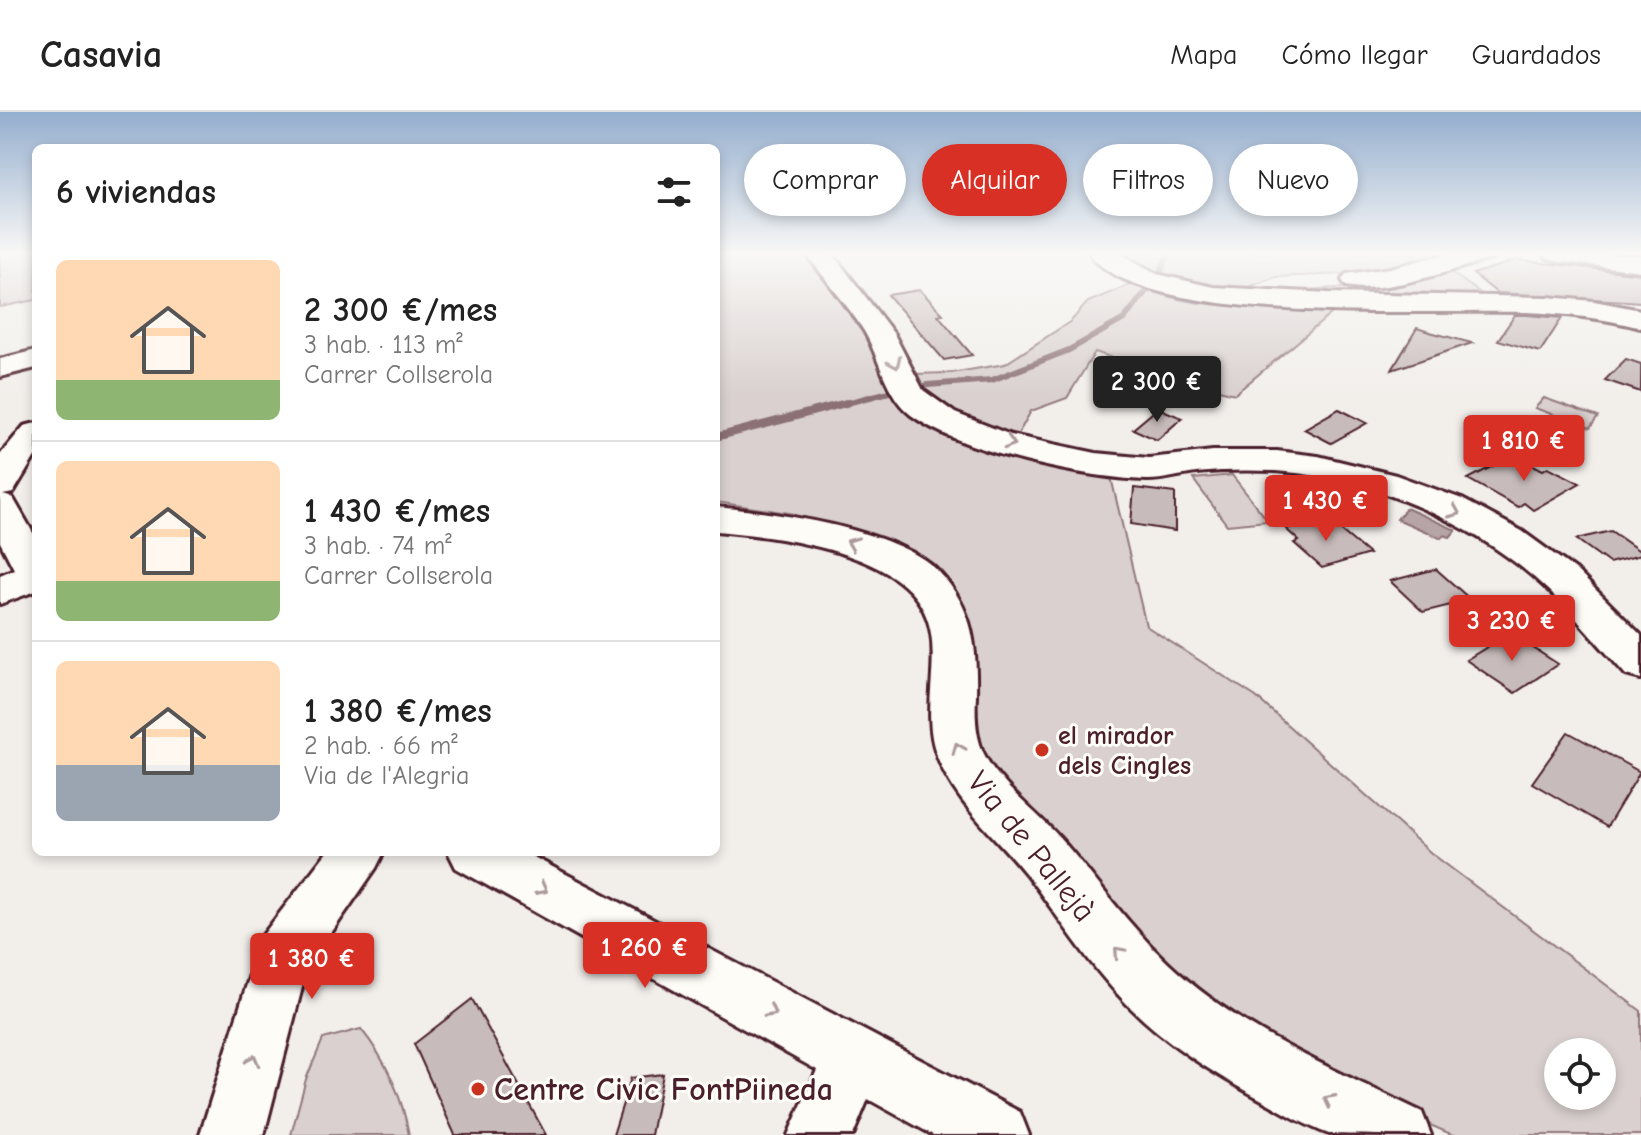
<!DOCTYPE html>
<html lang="es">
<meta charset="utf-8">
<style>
body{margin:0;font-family:"Comic Neue",sans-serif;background:#f6f6f6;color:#222;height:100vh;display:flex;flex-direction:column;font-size:30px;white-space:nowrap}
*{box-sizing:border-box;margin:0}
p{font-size:26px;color:#767676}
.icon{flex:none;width:44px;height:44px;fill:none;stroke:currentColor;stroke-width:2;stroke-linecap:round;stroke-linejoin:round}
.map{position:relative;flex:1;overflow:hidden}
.panel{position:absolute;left:32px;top:32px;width:688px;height:712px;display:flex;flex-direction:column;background:#fff;border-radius:12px;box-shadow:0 4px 12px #0003}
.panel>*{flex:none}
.banner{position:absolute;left:744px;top:32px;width:760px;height:72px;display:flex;gap:16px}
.tools{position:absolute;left:1544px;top:926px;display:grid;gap:16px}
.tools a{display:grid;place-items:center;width:72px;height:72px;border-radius:50%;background:#fff;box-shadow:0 4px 12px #0003;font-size:40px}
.price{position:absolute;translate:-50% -68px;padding:0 18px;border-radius:8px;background:#d93025;color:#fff;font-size:26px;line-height:52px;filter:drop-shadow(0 2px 4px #0008)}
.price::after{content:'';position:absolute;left:50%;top:48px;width:24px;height:18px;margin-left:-12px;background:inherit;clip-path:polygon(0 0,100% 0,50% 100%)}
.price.selected{background:#222;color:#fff}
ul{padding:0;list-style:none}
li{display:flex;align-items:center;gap:24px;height:200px;padding:0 24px}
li+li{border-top:2px solid #e0e0e0}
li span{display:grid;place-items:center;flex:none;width:224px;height:160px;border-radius:12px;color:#555}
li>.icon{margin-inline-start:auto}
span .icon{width:96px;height:96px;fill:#fffc;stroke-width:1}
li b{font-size:34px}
h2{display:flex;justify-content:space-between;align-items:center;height:96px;padding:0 24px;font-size:34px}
.pill{padding:0 28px;border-radius:36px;background:#fff;box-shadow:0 4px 12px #0003;font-size:28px;line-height:72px}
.pill.selected{background:#d93025;color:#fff}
header{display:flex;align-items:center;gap:48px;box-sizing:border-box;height:112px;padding:0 40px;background:#fff;border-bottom:2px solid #e0e0e0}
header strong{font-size:38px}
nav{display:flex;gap:44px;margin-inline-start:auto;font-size:28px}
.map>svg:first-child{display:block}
.green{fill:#d9d0cf;stroke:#92787d;stroke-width:2;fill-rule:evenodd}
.water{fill:#b7a5a6;stroke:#8b6f75;stroke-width:2}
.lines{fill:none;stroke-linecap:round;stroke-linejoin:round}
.stream-far1{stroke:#8b6f75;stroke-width:6}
.stream{stroke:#8b6f75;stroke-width:8}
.building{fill:#c8bbbb;stroke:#4a1f2b;stroke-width:2}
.minor-casing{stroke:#4a1f2b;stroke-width:6}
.minor{fill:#fdfcf7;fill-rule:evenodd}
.oneway{stroke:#ac999b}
.poi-dot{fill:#c8321e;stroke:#fdfcf7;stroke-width:3}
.labels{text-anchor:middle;stroke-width:6;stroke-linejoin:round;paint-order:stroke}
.poi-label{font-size:26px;font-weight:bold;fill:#4a1f2b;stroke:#fdfcf7;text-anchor:start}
.near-street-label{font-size:32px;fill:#4a1f2b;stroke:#fdfcf7}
.near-poi-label{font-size:32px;font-weight:bold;fill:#4a1f2b;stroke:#fdfcf7;text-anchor:start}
</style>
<header>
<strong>Casavia</strong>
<nav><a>Mapa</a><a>Cómo llegar</a><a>Guardados</a></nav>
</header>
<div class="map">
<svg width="1641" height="1023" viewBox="0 0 1641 1023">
<rect width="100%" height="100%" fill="#f2efeb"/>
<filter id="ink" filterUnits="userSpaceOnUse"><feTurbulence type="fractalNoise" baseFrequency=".0125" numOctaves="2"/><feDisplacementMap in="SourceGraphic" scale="16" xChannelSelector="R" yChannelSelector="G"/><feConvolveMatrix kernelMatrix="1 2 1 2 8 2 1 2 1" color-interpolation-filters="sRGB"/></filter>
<g filter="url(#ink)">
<path class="green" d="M 0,141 L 36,141 L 36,188 L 0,195 Z
M 716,141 L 806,141 L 872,234 L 895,284 L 1110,361 L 1146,514 L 1256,585 L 1431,741 L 1641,899 L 1641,1023 L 1453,1023 L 1195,911 L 989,653 L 958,606 L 970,508 L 942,471 L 770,408 L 795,402 L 716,390 ZM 1558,940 L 1602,940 L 1602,984 L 1558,984 Z
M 1118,141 L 1451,141 L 1453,142 L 1368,161 L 1276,165 L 1237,179 L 1165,168 Z
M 1452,161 L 1486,185 L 1289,179 L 1400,172 Z
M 1133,171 C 1193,202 1271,193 1337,197 L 1235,282 L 1177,268 L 1095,240 L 1067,286 L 1031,299 L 1017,324 C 980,314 931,299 913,262 L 951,261 L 1005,252 L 1071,209 L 1088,190 Z
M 1544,286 L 1598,305 L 1590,316 L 1535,296 Z
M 1232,363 L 1268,409 L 1227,413 L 1193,367 Z
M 361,917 C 386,948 402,984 409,1023 L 291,1023 L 306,967 L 323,927 Z"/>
<path class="water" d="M 1406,396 L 1456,418 L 1450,425 L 1444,423 L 1441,426 L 1397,407 Z"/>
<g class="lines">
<path class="stream-far1" d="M 927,273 L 992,268 L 1069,238 L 1124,207 L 1159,163 L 1169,141
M 839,293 L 893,279"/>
<path class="stream" d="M 716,325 L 846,291"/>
</g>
<path class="building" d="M 1517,148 L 1641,162 L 1641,190 L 1497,181 L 1473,162 Z
M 920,178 L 943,202 L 938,203 L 972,243 L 944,248 L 888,183 Z
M 1515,203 L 1527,203 L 1562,206 L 1540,240 L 1498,228 Z
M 1417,216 L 1426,219 L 1472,231 L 1392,258 Z
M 1626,247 L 1641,252 L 1641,280 L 1605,268 Z
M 1158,296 L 1182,306 L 1157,328 L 1133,317 Z
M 1339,297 L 1367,311 L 1331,331 L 1304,317 Z
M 1514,343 L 1543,358 L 1548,355 L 1580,371 L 1533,398 L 1524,391 L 1518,395 L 1468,367 Z
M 1134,376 L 1175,381 L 1175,419 L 1131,412 Z
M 1326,406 L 1369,442 L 1322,456 L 1294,431 L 1299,429 L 1286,417 Z
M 1611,419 L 1641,440 L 1641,443 L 1609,451 L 1576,427 Z
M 1436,457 L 1471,488 L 1423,500 L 1390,469 Z
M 1510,521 L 1558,552 L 1515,581 L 1466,548 Z
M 1568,620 L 1640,660 L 1607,715 L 1532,671 Z
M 472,887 L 546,1023 L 455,1023 L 414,932 Z
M 663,962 L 651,1023 L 613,1023 L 631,966 Z"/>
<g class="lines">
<defs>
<path id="minor" d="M 806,141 L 832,141 L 894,222 L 923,278 L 955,301 L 1011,323 L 1096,341 L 1149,346 L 1213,339 L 1277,339 L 1318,344 L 1396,363 L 1462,387 L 1522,419 L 1577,459 L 1641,523 L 1641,567 L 1626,563 C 1592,525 1560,485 1520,454 C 1452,401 1361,365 1275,359 C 1249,358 1222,358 1196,361 C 1180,363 1164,368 1148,368 C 1084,366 963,341 911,303 C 885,283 880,246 864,219 C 847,192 825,168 806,141 Z
M 1089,141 L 1120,141 L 1157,162 L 1213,175 L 1329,181 L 1548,185 L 1594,189 L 1641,198 L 1641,216 C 1603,206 1566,202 1527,200 C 1438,197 1141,216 1089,141 Z
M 1450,141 L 1499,141 L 1495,146 C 1455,156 1385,183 1346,174 L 1342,168 L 1346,162 L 1390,156 Z
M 1542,141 L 1641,143 L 1641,159 L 1555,149 L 1546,146 Z
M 36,238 L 36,256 L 0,265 L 0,247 Z
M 36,311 L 36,343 L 13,381 L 3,383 L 13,386 L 36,426 L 36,479 L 0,492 L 0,463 L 14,457 L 0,430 L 0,343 L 24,314 Z
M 716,395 C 774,400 898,417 939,460 C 974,497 977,535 976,583 C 975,602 975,624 984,642 C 1001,675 1037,700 1061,727 C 1097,768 1128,813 1168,851 C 1240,919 1333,957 1422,1000 L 1431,1023 C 1410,1023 1345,1023 1329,1022 C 1306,1014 1284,1000 1264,989 C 1214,962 1166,932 1126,891 C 1088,852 1059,805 1026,762 C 995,723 953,690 936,641 C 917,587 954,525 910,479 C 869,436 772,424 716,419 Z
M 327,740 L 384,740 L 376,756 L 307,856 L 264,1023 L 200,1023 L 262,824 Z
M 448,740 L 524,740 L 1020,1000 L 1029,1023 L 933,1023 L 868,987 L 853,1023 L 788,1023 L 817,958 L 456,756 Z"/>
</defs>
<use href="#minor" class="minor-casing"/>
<use href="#minor" class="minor"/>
</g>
<defs><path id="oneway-chevron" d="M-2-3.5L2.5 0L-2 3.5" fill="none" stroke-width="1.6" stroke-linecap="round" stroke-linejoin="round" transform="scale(2)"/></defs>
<g class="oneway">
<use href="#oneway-chevron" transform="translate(895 251) rotate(67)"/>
<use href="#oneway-chevron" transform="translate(1010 331) rotate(16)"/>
<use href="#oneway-chevron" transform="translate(1455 400) rotate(23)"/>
<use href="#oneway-chevron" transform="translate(852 431) rotate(-158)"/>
<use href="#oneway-chevron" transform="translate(958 636) rotate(-112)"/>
<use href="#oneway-chevron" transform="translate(542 777) rotate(28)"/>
<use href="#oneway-chevron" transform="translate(1119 840) rotate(-132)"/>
<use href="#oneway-chevron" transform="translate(771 900) rotate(28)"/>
<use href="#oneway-chevron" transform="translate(253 948) rotate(-75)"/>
<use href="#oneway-chevron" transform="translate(1329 988) rotate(-153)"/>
</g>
</g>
<linearGradient id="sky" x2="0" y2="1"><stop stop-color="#94aece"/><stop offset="0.5" stop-color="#f9f8f6"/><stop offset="1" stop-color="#f9f8f6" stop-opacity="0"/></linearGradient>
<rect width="1641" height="284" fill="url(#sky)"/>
<g class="poi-dot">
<circle cx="1042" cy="638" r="8"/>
<circle cx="478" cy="977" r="8"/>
</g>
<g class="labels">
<g class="poi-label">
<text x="1058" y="632">el mirador<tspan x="1058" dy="30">dels Cingles</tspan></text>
</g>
<g class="near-street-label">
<text transform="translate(1032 734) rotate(51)" y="11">Via de Pallejà</text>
</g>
<g class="near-poi-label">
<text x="494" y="988">Centre Civic FontPiineda</text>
</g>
</g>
</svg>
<div class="tools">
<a><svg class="icon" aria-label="locate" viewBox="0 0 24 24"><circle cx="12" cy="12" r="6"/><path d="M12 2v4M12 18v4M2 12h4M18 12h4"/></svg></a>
</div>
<b class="price selected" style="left:1157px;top:312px">2 300 €</b>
<b class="price" style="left:1524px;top:371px">1 810 €</b>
<b class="price" style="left:1326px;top:431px">1 430 €</b>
<b class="price" style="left:1512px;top:551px">3 230 €</b>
<b class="price" style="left:645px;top:878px">1 260 €</b>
<b class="price" style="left:312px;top:889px">1 380 €</b>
<div class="banner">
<a class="pill">Comprar</a>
<a class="pill selected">Alquilar</a>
<a class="pill">Filtros</a>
<a class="pill">Nuevo</a>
</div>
<section class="panel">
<h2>6 viviendas<svg class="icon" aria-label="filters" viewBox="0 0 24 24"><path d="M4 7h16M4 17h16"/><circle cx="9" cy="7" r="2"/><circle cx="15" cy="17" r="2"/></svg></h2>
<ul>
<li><span style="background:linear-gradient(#ffd9b3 75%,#8fb573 0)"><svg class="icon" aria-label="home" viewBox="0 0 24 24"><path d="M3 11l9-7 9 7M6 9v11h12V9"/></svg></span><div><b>2 300 €/mes</b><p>3 hab. · 113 m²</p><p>Carrer Collserola</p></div></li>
<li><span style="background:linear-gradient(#ffd9b3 75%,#8fb573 0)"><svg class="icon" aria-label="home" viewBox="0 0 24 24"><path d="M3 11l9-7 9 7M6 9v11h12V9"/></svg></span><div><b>1 430 €/mes</b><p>3 hab. · 74 m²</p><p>Carrer Collserola</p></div></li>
<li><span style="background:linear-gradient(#ffd9b3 65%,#9aa5b1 0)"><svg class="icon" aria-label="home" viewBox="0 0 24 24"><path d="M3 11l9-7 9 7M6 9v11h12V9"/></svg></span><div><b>1 380 €/mes</b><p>2 hab. · 66 m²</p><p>Via de l'Alegria</p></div></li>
</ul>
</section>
</div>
